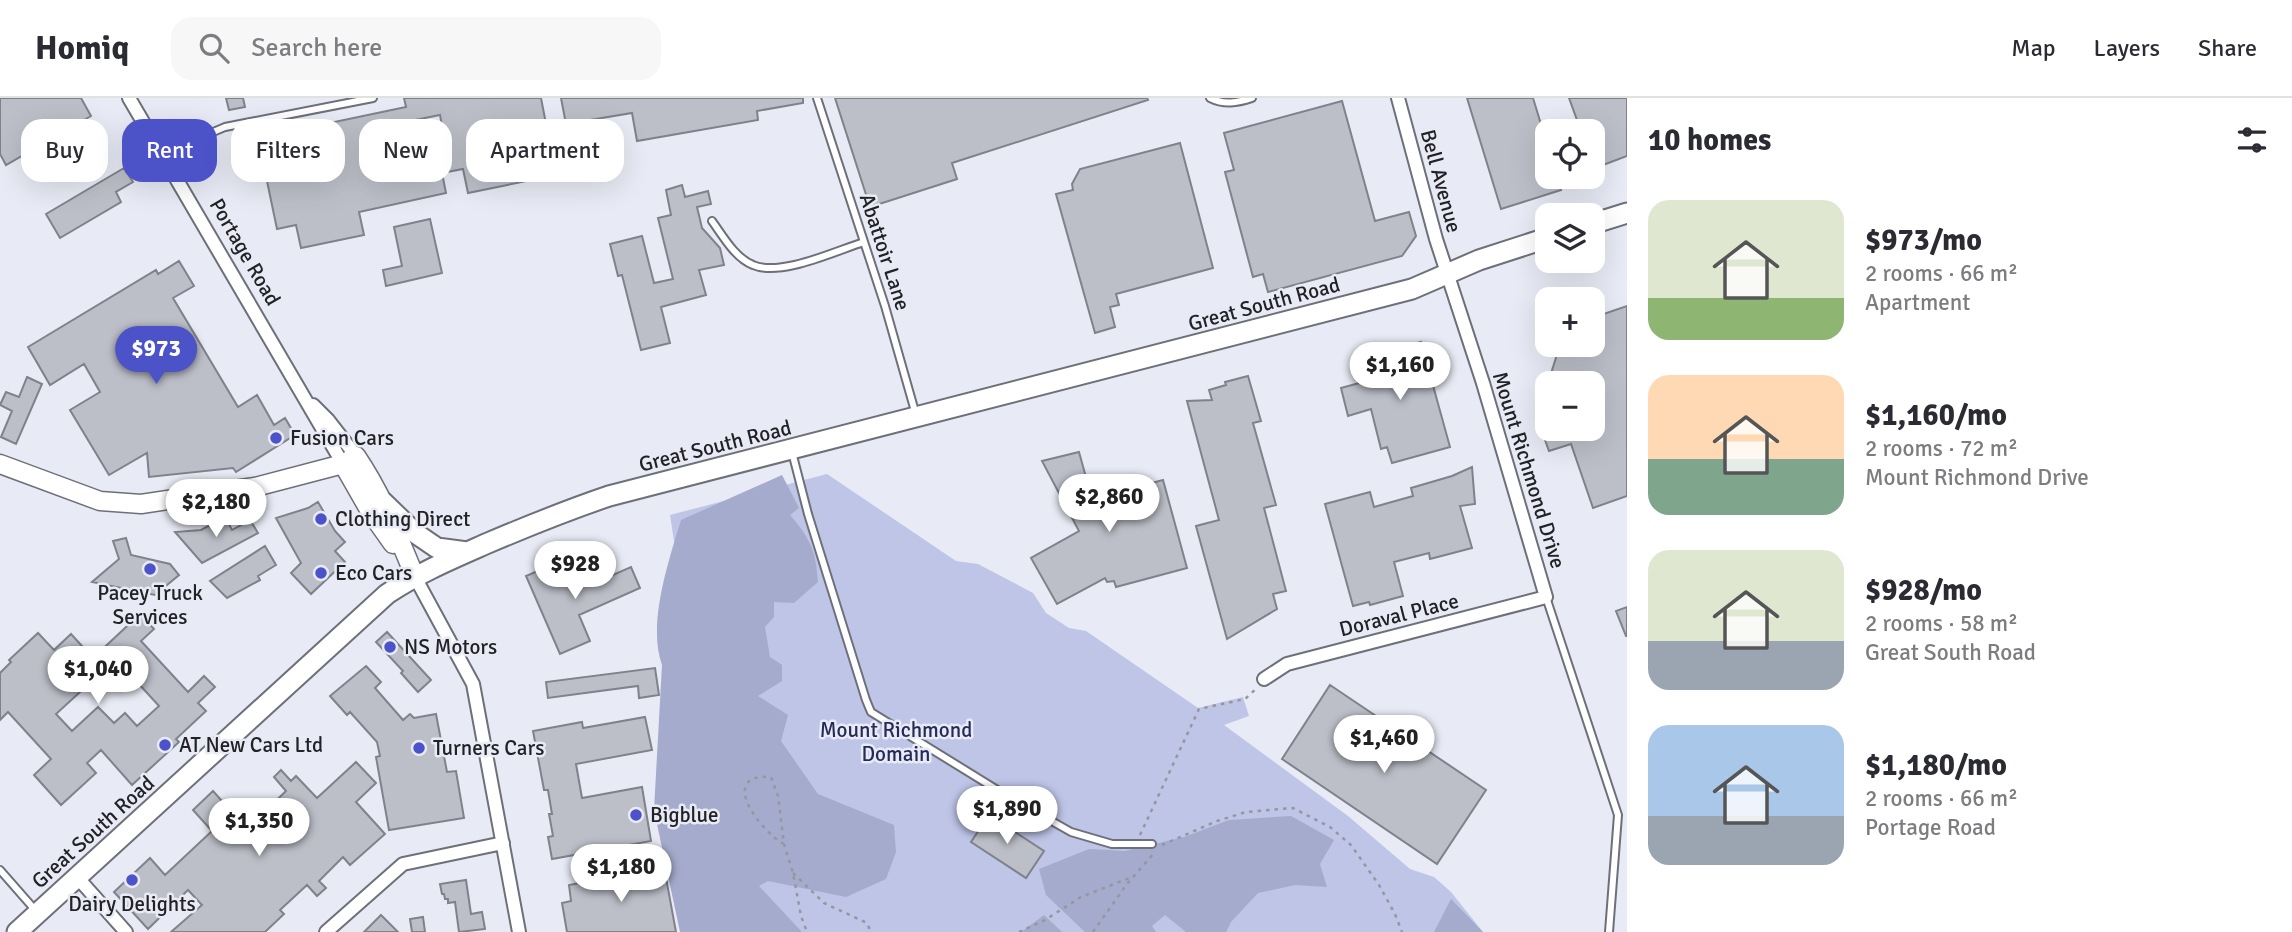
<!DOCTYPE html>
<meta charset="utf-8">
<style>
body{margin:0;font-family:Signika,sans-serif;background:#f7f7f7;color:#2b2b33;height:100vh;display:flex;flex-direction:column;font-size:26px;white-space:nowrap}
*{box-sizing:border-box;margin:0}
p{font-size:23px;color:#7c7c81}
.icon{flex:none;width:38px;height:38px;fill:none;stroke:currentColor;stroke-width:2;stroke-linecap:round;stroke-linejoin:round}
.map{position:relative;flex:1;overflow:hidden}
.drawer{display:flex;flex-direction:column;background:#fff;width:665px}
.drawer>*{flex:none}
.guide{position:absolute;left:21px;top:21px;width:665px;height:63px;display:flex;gap:14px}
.controls{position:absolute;left:1535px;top:21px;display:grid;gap:14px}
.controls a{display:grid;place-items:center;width:70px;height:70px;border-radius:14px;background:#fff;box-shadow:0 7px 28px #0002;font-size:35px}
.price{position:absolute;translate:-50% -60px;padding:0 16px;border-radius:24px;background:#fff;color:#222;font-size:23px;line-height:46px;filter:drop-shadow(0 2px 4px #0008)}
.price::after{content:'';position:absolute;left:50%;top:42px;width:21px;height:16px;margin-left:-10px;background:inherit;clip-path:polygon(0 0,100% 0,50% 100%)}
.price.on{background:#4c53c9;color:#fff}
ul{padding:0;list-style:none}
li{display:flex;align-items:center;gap:21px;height:175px;padding:0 21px}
li span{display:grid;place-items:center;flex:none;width:196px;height:140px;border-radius:21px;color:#555}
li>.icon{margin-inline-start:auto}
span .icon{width:84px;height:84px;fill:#fffc;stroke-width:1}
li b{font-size:30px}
h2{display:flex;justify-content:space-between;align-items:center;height:84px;padding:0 21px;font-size:30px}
.tag{padding:0 24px;border-radius:21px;background:#fff;box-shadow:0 7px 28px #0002;font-size:24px;line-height:63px}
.tag.on{background:#4c53c9;color:#fff}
header{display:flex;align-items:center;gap:42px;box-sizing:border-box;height:98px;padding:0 35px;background:#fff;border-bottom:2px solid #e1e1e2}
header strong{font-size:33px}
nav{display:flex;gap:38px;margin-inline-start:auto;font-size:24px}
.search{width:490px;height:63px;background:#f7f7f7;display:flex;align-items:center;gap:18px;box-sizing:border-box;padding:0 24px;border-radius:21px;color:#7c7c81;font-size:26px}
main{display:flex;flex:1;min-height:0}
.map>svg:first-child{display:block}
.green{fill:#bec5e7}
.forest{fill:#a4abcd}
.building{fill:#bcbfc8;stroke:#80828b;stroke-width:2;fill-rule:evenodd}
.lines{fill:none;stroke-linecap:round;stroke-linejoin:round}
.lane-casing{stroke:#6e7079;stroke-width:10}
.street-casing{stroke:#6e7079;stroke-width:16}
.secondary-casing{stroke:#6e7079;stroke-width:21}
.primary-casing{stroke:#6e7079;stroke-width:23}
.path{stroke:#95979f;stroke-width:2.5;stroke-dasharray:3.5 5;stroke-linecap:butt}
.lane{stroke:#fff;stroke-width:6}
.street{stroke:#fff;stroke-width:12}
.secondary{stroke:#fff;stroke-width:18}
.primary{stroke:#fff;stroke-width:19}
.poi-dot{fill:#4c53c9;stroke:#e8eaf5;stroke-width:2.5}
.labels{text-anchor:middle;stroke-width:5;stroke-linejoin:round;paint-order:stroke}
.street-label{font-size:21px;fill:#222226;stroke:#e8eaf5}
.poi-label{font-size:21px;fill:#222226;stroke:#e8eaf5;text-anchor:start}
.park-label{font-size:21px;fill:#252a57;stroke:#e8eaf5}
</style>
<header>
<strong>Homiq</strong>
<div class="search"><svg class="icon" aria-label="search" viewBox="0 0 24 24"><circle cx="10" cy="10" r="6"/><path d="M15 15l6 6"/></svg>Search here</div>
<nav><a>Map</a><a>Layers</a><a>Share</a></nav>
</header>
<main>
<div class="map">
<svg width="1627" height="834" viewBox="0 0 1627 834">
<rect width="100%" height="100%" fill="#e8eaf5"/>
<path class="green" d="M 827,376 L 956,463 L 978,466 L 1033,495 L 1046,515 L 1069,530 L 1086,533 L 1198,610 L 1243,599 L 1249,618 L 1224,627 L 1348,718 L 1410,771 L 1434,779 L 1451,794 L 1483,834 L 734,834 L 670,417 Z"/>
<path class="forest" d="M 782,377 L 799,410 L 790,417 C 810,440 816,453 818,484 L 794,505 L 774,504 L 774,519 L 765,529 L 770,559 L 782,567 L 782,583 L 758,598 L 788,617 L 781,643 L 818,696 L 894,727 L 896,754 L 886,781 L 846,799 L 768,783 L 759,788 L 802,834 L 680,834 L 654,712 L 662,567 C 647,526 669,462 681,422 Z
M 1291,718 L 1334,742 L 1320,766 L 1327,789 L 1295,787 L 1258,795 L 1231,824 L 1226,834 L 1186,834 L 1165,817 L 1152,828 L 1156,834 L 1085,834 L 1046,797 L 1039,771 L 1089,751 L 1125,753 L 1184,739 L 1229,722 Z
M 1451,801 L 1483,834 L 1434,834 Z
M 1044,817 L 1062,834 L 1021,834 Z"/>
<path class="building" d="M 0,0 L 81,0 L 91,18 L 6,67 L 0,56 Z
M 226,0 L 243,0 L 245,9 L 229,12 Z
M 404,0 L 541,0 L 556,77 L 468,95 L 463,71 L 442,75 L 446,95 L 359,114 L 364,137 L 301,150 L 296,127 L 277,131 L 258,40 L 406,9 ZM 440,17 L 447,56 L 418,61 L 410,23 Z
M 561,0 L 803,0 L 803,5 L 757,13 L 758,22 L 637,43 L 632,15 L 566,26 Z
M 835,0 L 1147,0 L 1148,2 L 952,65 L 957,81 L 870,109 Z
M 1467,0 L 1533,0 L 1547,46 L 1547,79 L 1557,79 L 1561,92 L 1501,111 Z
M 1569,0 L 1627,0 L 1627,58 L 1595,70 L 1592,33 L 1581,33 Z
M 1342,3 L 1375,123 L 1409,114 L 1416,138 L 1402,158 L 1268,194 L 1263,176 L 1253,179 L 1225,74 L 1234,72 L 1224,35 Z
M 1180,45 L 1213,170 L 1116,196 L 1119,207 L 1110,209 L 1115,229 L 1095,235 L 1056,96 L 1073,92 L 1072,86 L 1080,71 Z
M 124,70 L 133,84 L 116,94 L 121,104 L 60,140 L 46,116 Z
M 682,87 L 685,99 L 708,93 L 711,106 L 697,109 L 702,130 L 720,150 L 724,167 L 699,172 L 706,197 L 661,209 L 670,245 L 641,252 L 622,177 L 618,178 L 610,146 L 642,138 L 654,185 L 673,181 L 658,120 L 671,117 L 666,92 Z
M 430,121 L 442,175 L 386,188 L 383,172 L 402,168 L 394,129 Z
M 179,163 L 194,188 L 173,200 L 238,309 L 257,297 L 274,327 L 285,320 L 295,337 L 236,374 L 233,370 L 149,379 L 147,355 L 109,377 L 70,312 L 100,294 L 84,266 L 50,287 L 28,249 L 156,172 L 158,176 Z
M 1627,208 L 1627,398 L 1593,410 L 1571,346 L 1549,353 L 1541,331 L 1592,331 L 1592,285 L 1548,285 L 1560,247 L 1592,247 L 1592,220 Z
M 1421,244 L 1450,349 L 1392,365 L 1387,349 L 1381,351 L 1371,311 L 1348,318 L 1341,290 L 1363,284 L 1357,261 Z
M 1248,278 L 1261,323 L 1253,325 L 1276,407 L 1264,410 L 1286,493 L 1273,496 L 1277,511 L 1227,541 L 1196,428 L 1219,422 L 1187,303 L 1212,302 L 1209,292 L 1226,287 L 1225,284 Z
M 27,279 L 42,286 L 16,346 L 1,339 L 12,313 L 0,307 L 6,294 L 19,299 Z
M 1079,354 L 1092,401 L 1163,382 L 1187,470 L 1116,489 L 1114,483 L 1107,484 L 1105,480 L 1057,506 L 1031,460 L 1079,433 L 1042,363 Z
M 1472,369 L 1475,406 L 1460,408 L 1472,450 L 1430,461 L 1429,455 L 1394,464 L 1403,498 L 1370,507 L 1369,504 L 1353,508 L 1325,406 L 1370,394 L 1374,409 L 1413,398 L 1411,390 L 1452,378 Z
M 318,404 L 335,433 L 345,444 L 335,453 L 345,464 L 311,496 L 291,475 L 301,465 L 276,420 L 308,410 Z
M 225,419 L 232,432 L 250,422 L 258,435 L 202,465 L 175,434 L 201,432 Z
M 126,440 L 131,457 L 170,466 L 179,477 L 155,497 L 92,484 L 119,461 L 113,443 Z
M 265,448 L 276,467 L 258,478 L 260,482 L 227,500 L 210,483 Z
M 556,465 L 565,487 L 593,475 L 597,484 L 631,469 L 640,490 L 579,517 L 590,543 L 560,556 L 526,478 Z
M 1627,509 L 1627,538 L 1626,538 L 1616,513 Z
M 140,516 L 154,531 L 141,543 L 188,594 L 204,578 L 215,589 L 198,605 L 206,613 L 176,641 L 179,644 L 132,687 L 101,652 L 87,665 L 96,675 L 61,707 L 34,677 L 51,661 L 8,614 L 0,622 L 0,575 L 11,564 L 9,562 L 38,535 L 54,552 L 71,536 L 93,560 ZM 116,561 L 159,608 L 137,628 L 125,615 L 114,625 L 98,609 L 72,633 L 56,616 Z
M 387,534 L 431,582 L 418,594 L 401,575 L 403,573 L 376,544 Z
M 366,568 L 381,584 L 375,590 L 403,622 L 410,616 L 414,620 L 436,616 L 447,674 L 456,673 L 464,720 L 389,732 L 376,659 L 380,658 L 377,644 L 350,614 L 347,617 L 330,598 Z
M 655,570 L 659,597 L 639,600 L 638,588 L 548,600 L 546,584 Z
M 1330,587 L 1486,692 L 1437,766 L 1282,661 Z
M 645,619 L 652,652 L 576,666 L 582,700 L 642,689 L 651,743 L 552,761 L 548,739 L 553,738 L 549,716 L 552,716 L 548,692 L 544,692 L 533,633 L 582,624 L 583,630 Z
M 356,664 L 376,685 L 356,704 L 385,736 L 350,767 L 343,759 L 319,783 L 326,790 L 317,798 L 307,787 L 280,812 L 284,816 L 265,834 L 171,834 L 202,807 L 188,792 L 148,831 L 114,794 L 150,760 L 165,777 L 212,733 L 193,712 L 213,693 L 247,731 L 286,693 L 274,679 L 281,672 L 291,683 L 296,678 L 317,700 Z
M 989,717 L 1044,753 L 1026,780 L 971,744 Z
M 664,769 L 676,834 L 567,834 L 562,805 L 571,803 L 569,787 Z
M 466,782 L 471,816 L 482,814 L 485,831 L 459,834 L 455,804 L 448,805 L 448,801 L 445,801 L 444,796 L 442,796 L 440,786 Z
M 381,817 L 398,834 L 364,834 Z
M 423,819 L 425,834 L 412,834 L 410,821 Z"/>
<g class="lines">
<defs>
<path id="lane" d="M 817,0 L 885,208 L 916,317
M 1210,0 C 1224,7 1237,5 1252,0
M 161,56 L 225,29 L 373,0
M 712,123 C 723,138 735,160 753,167 C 781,179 835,153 864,144
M 792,354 L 808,416 L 866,602 L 871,614 L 999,693 L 1071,734 L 1112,746 L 1152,746
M 1546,499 L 1618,717 L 1609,834
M 0,772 L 36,813"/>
<path id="street" d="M 129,0 L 343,366
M 313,307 L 328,322 L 356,358
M 415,479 L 473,586 L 519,834
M 1264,581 L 1287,566 L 1546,499 L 1483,285 L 1436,141 L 1398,0
M 77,779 L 126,834
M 326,834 L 403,766 L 503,745"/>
<path id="secondary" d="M 0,366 L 100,403 L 141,406 L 255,389 L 343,366 L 356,358 C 382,396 398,438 415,479
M 343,366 L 371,415 L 393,446"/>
<path id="primary" d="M 1592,126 L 1627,115
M 383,404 L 415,435 L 437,450 L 467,454
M 17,834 L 387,496 C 418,475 454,460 488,445 C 528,428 568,412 609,398 L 1412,191 L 1479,162 L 1547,140"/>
</defs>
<use href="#lane" class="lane-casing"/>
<use href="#street" class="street-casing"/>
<use href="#secondary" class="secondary-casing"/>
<use href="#primary" class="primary-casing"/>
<path class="path" d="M 1140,737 L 1199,611 L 1245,601 L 1258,589
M 784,746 C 761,734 716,675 771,679 L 778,698 L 784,746 L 793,775 L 801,818 L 807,834
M 1162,747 L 1217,723 L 1246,714 L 1293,710 L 1330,729 L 1351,747 L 1379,787 L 1395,816 L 1402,834
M 793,775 L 824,805 L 867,825 L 871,834
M 1019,834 L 1045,822 L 1081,799 L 1132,779
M 1093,834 L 1127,786 L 1155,754"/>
<use href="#lane" class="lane"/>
<use href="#street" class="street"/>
<use href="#secondary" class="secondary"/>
<use href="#primary" class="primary"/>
</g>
<g class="poi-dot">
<circle cx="276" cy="340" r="7"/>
<circle cx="321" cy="421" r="7"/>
<circle cx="150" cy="471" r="7"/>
<circle cx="321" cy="475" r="7"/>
<circle cx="390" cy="549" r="7"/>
<circle cx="165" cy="647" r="7"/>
<circle cx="419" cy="650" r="7"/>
<circle cx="636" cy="717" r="7"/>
<circle cx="132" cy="782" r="7"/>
</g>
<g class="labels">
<g class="street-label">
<text transform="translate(1441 83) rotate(75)" y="7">Bell Avenue</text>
<text transform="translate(245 154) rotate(60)" y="7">Portage Road</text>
<text transform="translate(885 154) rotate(72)" y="7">Abattoir Lane</text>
<text transform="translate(1264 206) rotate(-15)" y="7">Great South Road</text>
<text transform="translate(715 348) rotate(-14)" y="7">Great South Road</text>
<text transform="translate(1529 372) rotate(73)" y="7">Mount Richmond Drive</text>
<text transform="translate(1399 517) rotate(-14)" y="7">Doraval Place</text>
<text transform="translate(93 734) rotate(-42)" y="7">Great South Road</text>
</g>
<g class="poi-label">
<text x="290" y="347">Fusion Cars</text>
<text x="335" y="428">Clothing Direct</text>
<text x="335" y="482">Eco Cars</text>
<text x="150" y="502" text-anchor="middle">Pacey Truck<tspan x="150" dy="24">Services</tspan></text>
<text x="404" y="556">NS Motors</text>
<text x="179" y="654">AT New Cars Ltd</text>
<text x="433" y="657">Turners Cars</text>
<text x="650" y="724">Bigblue</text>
<text x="132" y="813" text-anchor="middle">Dairy Delights</text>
</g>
<g class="park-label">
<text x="896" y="639">Mount Richmond<tspan x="896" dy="24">Domain</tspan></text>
</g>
</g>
</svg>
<div class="controls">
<a><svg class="icon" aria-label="locate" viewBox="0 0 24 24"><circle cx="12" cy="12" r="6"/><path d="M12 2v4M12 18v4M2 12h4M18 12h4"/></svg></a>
<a><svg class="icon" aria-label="layers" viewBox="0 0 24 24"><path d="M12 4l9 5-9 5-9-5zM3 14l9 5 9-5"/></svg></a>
<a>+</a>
<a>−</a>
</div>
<b class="price on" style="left:156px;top:288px">$973</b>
<b class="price" style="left:1400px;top:304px">$1,160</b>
<b class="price" style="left:1109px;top:436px">$2,860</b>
<b class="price" style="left:216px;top:441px">$2,180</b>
<b class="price" style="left:575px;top:503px">$928</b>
<b class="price" style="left:98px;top:608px">$1,040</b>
<b class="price" style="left:1384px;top:677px">$1,460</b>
<b class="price" style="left:1007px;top:748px">$1,890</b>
<b class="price" style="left:259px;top:760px">$1,350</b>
<b class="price" style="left:621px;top:806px">$1,180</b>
<div class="guide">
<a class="tag">Buy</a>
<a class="tag on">Rent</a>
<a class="tag">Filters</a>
<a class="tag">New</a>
<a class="tag">Apartment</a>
</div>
</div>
<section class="drawer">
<h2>10 homes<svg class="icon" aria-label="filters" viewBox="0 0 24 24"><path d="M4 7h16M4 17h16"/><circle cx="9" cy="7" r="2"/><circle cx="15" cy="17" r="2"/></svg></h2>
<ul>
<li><span style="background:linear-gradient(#dfe7d0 70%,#8fb573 0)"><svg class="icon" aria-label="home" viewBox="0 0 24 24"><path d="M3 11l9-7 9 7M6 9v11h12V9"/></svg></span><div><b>$973/mo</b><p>2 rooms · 66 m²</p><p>Apartment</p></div></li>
<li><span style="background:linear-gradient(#ffd9b3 60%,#7fa58c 0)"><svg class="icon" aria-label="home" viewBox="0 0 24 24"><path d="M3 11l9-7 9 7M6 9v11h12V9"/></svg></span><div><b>$1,160/mo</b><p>2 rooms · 72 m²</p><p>Mount Richmond Drive</p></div></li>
<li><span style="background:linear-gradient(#dfe7d0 65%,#9aa5b1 0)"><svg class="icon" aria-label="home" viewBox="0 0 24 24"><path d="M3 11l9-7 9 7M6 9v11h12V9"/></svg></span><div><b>$928/mo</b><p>2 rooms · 58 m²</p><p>Great South Road</p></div></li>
<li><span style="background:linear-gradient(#a9c7e8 65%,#9aa5b1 0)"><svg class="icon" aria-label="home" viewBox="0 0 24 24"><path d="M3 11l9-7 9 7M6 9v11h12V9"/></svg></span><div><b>$1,180/mo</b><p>2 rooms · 66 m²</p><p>Portage Road</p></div></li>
</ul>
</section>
</main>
